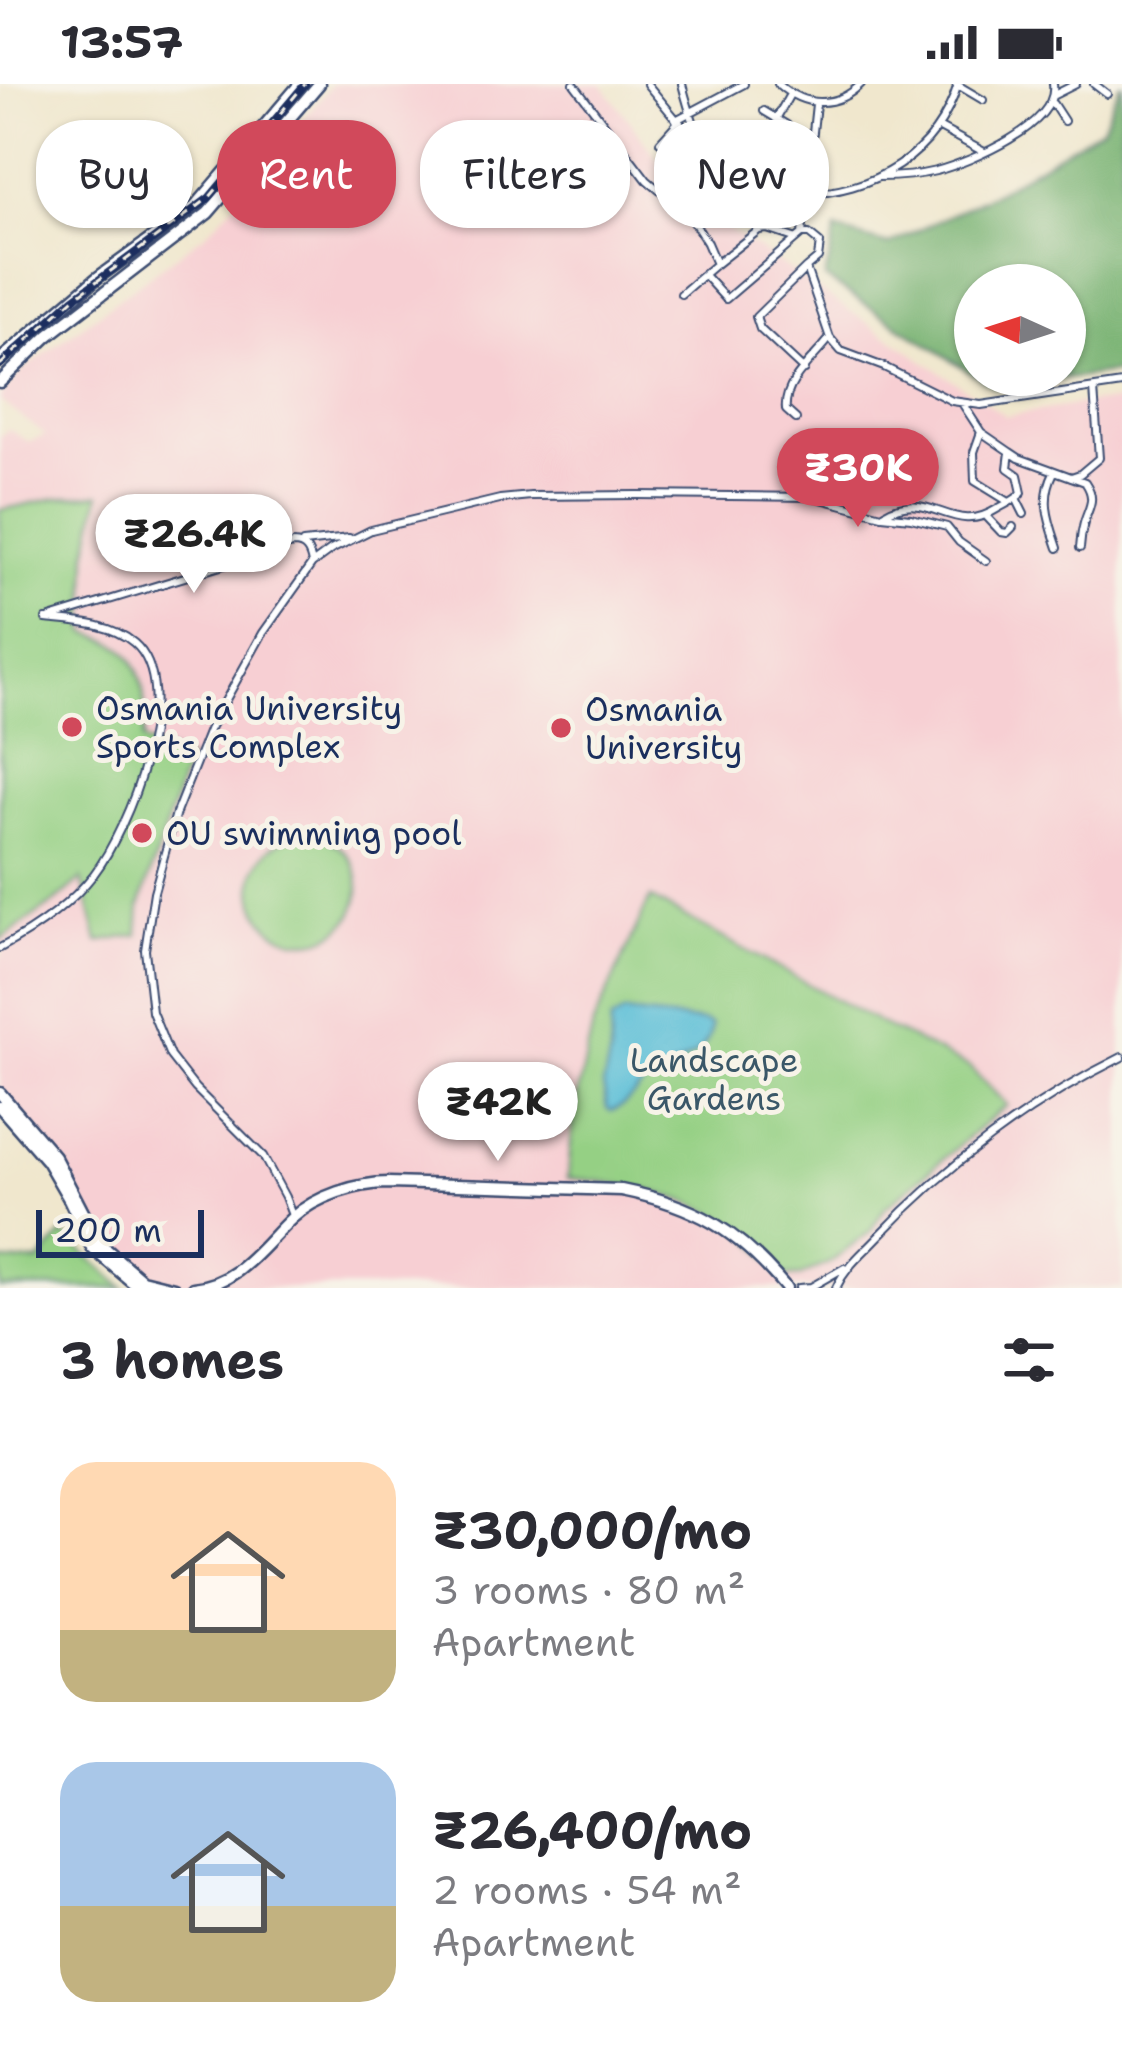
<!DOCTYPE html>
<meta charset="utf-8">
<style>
body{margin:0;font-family:"Shantell Sans",sans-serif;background:#f7f7f7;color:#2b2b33;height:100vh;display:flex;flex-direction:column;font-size:45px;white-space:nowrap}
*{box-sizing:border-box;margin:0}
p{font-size:39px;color:#7c7c81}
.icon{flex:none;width:66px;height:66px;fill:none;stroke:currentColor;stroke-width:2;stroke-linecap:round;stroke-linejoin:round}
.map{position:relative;height:1204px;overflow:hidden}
.details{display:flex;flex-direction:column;background:#fff;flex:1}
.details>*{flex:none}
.hud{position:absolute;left:36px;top:36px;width:1050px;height:108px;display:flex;gap:24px}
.needle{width:78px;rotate:273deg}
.tools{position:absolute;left:954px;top:180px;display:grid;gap:24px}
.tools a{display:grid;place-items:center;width:132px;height:132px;border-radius:50%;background:#fff;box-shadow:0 3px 9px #0004;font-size:60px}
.scale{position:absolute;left:36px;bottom:30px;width:168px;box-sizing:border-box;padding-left:12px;border:6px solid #1b2f5e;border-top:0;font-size:33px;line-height:42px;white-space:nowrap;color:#1b2f5e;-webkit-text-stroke:9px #f7f3e8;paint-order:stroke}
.price{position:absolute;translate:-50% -102px;padding:0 27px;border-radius:42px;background:#fff;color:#222;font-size:39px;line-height:78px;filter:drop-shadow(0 3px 6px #0008)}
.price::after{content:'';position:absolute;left:50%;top:72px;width:36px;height:27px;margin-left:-18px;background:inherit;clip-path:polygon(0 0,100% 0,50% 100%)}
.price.active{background:#d1495b;color:#fff}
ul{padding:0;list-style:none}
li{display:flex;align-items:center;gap:36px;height:300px;padding:0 60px}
li span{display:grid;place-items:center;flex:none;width:336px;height:240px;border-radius:36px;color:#555}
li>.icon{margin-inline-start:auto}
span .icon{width:144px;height:144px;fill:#fffc;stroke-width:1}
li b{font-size:51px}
h2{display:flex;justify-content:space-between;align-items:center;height:144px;padding:0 60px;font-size:51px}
.tag{padding:0 42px;border-radius:48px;background:#fff;box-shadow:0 3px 9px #0004;font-size:42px;line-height:108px}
.tag.active{background:#d1495b;color:#fff}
.status{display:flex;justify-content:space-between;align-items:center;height:84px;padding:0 60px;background:#fff;direction:ltr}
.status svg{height:33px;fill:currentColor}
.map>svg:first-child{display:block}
.built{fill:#f7cfd3}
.green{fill:#95d084;stroke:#588071;stroke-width:3}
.forest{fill:#78b272;stroke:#4a7068;stroke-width:3}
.water{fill:#59bed7;stroke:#3a769a;stroke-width:3}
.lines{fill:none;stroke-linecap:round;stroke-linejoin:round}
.minor-casing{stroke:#3b4b6f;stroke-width:10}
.major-casing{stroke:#3b4b6f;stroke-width:15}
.minor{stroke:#fff;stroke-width:6}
.major{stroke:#fff;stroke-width:10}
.rail-casing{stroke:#1b2f5e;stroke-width:8}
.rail{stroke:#f7f3e8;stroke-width:3;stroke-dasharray:9;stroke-linecap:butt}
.poi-dot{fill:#d1495b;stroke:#f7f3e8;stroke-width:4.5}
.labels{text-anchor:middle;stroke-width:10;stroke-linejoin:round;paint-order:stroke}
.poi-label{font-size:33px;fill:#1b2f5e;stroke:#f7f3e8;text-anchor:start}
.park-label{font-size:33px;fill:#3a5768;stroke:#f7f3e8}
</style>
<div class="status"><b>13:57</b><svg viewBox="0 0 49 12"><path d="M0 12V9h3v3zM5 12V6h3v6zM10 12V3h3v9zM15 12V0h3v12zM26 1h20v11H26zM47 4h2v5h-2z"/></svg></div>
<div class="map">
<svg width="1122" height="1204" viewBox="0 0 1122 1204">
<rect width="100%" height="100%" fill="#f7f3e8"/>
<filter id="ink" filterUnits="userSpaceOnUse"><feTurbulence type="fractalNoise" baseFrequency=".00833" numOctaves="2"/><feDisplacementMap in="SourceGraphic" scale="24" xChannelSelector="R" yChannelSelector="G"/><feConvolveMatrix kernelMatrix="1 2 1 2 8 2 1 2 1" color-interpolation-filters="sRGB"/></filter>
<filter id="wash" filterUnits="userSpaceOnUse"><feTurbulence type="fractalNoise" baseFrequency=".004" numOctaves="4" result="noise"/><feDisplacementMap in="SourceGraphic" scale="48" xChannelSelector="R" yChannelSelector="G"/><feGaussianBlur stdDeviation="2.7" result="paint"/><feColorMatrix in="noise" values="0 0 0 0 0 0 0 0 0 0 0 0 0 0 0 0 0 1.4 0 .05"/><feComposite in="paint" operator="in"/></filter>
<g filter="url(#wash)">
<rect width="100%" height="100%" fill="#f0e7cd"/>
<path class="built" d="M 332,0 L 602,0 L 691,120 L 1006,332 L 1095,318 L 1122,318 L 1122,1204 L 163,1204 L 121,1174 L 0,1008 L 0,873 L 4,871 L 0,862 L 0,353 L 8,345 L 29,358 L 46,351 L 0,317 L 0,312 L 22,287 L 204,151 L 241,113 Z"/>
<path class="green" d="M 100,410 L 88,467 L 86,548 C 97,552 112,556 122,564 C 147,587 146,625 143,657 L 188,675 L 140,822 L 138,851 L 98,858 L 82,795 L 58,816 L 0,856 L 0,426 L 56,414 Z
M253 804a53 53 0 1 1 106 0a53 53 0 1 1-106 0Z
M 650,814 L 883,941 L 969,983 L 1007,1021 L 885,1124 L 870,1148 L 831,1178 L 801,1192 L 783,1193 C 769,1177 755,1156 738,1144 C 695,1112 621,1098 568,1094 L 573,1032 L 593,941 Z
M 63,1150 L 124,1204 L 0,1204 L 0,1177 L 39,1178 Z"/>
<path class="forest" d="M 1120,0 L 1122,0 L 1122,288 L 996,304 L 975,291 L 1065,291 L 1065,201 L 975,201 L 975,291 L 825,194 L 836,146 L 889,161 L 998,107 L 1102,43 Z"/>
<path class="water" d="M 624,929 L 705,938 L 711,941 C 711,973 671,981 649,997 C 635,1006 628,1022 611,1027 L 607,1024 L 603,1002 L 610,970 L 611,937 Z"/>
</g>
<g filter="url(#ink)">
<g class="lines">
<defs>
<path id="minor" d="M 574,0 L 647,96 L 690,132 L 707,159 L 716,180 L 681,210
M 647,0 L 675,34 L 706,64
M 682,0 C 688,23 695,50 711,68 C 757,123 842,119 899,81 C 928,62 948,33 958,0
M 778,0 C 804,23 836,25 861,0
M 956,0 L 983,16
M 1094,0 L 1107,10
M 1054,11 L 1076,0
M 816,20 L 802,150 L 809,150 L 820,159 L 818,174 L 806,184 L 830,254 L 841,267 L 884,283 L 952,317 L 981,321 L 1122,300
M 1053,20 L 1064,37
M 764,27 L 787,41
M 776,35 L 789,12
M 676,36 L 744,0
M 938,43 L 984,68
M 660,58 L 678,38
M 783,60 L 812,66
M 719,75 L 740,49
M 878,93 C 898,93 916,92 936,87 C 970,78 1059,41 1053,0
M 749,97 L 761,70
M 716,180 L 759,146 L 767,145 L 794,154
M 704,191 L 726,215 L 802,150
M 804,286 L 760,245 L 756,233 L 806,184
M 962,319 L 981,348 L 974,368 L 975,397 L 1009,418
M 796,335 L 786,326 C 783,298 814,275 830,254
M 981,348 L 1010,368
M 1054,388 C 1040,416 1049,437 1058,464
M 1071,393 L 1080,390 L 1099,374 L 1094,305
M 1017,416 L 1024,430
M 885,429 C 931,403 952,454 997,425 C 1007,419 1014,417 1022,409 L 1018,391 L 1008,384 L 1010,368 L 1019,374 L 1085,398 C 1098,417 1087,424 1083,443 C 1081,450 1081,457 1080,464
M 986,432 L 1001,448 L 1007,449 L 1013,443
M 303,459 L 349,454
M 50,534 L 293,460 C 306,460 310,468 312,480
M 0,864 C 34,846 70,821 94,790 C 127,747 186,604 134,559 C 110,539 76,538 46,535
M 293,1134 L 285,1113 L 263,1072 L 195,1004 L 170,972 L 152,928 L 145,866 L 154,808 L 176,729 L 209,646 L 263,549 L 312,480 L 331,466 L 371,446 L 500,415 L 531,412 L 637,411 L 813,413 L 882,431 L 911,434 L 947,443 L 959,458 L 986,477
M 799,1204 L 811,1203 L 844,1184
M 836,1204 C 846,1182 861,1171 877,1154 C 946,1081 1031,1018 1122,973"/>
<path id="major" d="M 0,276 L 97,194 L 195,123 L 300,0
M 0,298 L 48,252 L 208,129 L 319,0
M 0,1009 L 54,1072 L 99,1159 L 151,1204
M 0,1023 L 47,1077 L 69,1115 L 92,1164 L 137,1202
M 142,1196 L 174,1204
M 193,1204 C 239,1200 261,1163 292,1134 C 316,1112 357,1099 389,1099 L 621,1106 C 695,1121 738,1146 786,1204"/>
</defs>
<use href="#minor" class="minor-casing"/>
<use href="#major" class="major-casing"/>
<use href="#minor" class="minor"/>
<use href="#major" class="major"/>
<defs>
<path id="rail" d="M 0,281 L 73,215 L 209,114 L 305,0"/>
</defs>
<use href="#rail" class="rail-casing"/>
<use href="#rail" class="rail"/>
</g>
</g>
<g class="poi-dot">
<circle cx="72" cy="643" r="12"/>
<circle cx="561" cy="644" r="12"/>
<circle cx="142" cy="749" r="12"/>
</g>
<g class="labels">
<g class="poi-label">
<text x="96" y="636">Osmania University<tspan x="96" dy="38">Sports Complex</tspan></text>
<text x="585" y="637">Osmania<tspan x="585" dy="38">University</tspan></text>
<text x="166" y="761">OU swimming pool</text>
</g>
<g class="park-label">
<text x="714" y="988">Landscape<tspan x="714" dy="38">Gardens</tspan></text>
</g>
</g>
</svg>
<div class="tools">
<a><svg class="needle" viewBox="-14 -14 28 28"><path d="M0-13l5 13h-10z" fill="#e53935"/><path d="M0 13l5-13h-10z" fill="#7c7c81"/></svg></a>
</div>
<div class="scale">200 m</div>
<b class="price active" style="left:858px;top:446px">₹30K</b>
<b class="price" style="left:194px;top:512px">₹26.4K</b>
<b class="price" style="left:498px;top:1080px">₹42K</b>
<div class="hud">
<a class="tag">Buy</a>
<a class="tag active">Rent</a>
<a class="tag">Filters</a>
<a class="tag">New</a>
</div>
</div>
<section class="details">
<h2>3 homes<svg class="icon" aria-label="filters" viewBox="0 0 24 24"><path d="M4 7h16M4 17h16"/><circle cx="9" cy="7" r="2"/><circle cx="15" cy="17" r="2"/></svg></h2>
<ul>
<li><span style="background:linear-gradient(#ffd9b3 70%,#c2b280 0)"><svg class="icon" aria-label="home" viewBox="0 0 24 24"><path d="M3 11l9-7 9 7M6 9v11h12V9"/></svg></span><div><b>₹30,000/mo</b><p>3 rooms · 80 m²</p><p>Apartment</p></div></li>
<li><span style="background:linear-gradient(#a9c7e8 60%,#c2b280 0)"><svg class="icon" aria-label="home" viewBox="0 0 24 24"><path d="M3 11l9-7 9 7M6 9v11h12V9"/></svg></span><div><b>₹26,400/mo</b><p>2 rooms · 54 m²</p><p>Apartment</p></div></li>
</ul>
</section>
